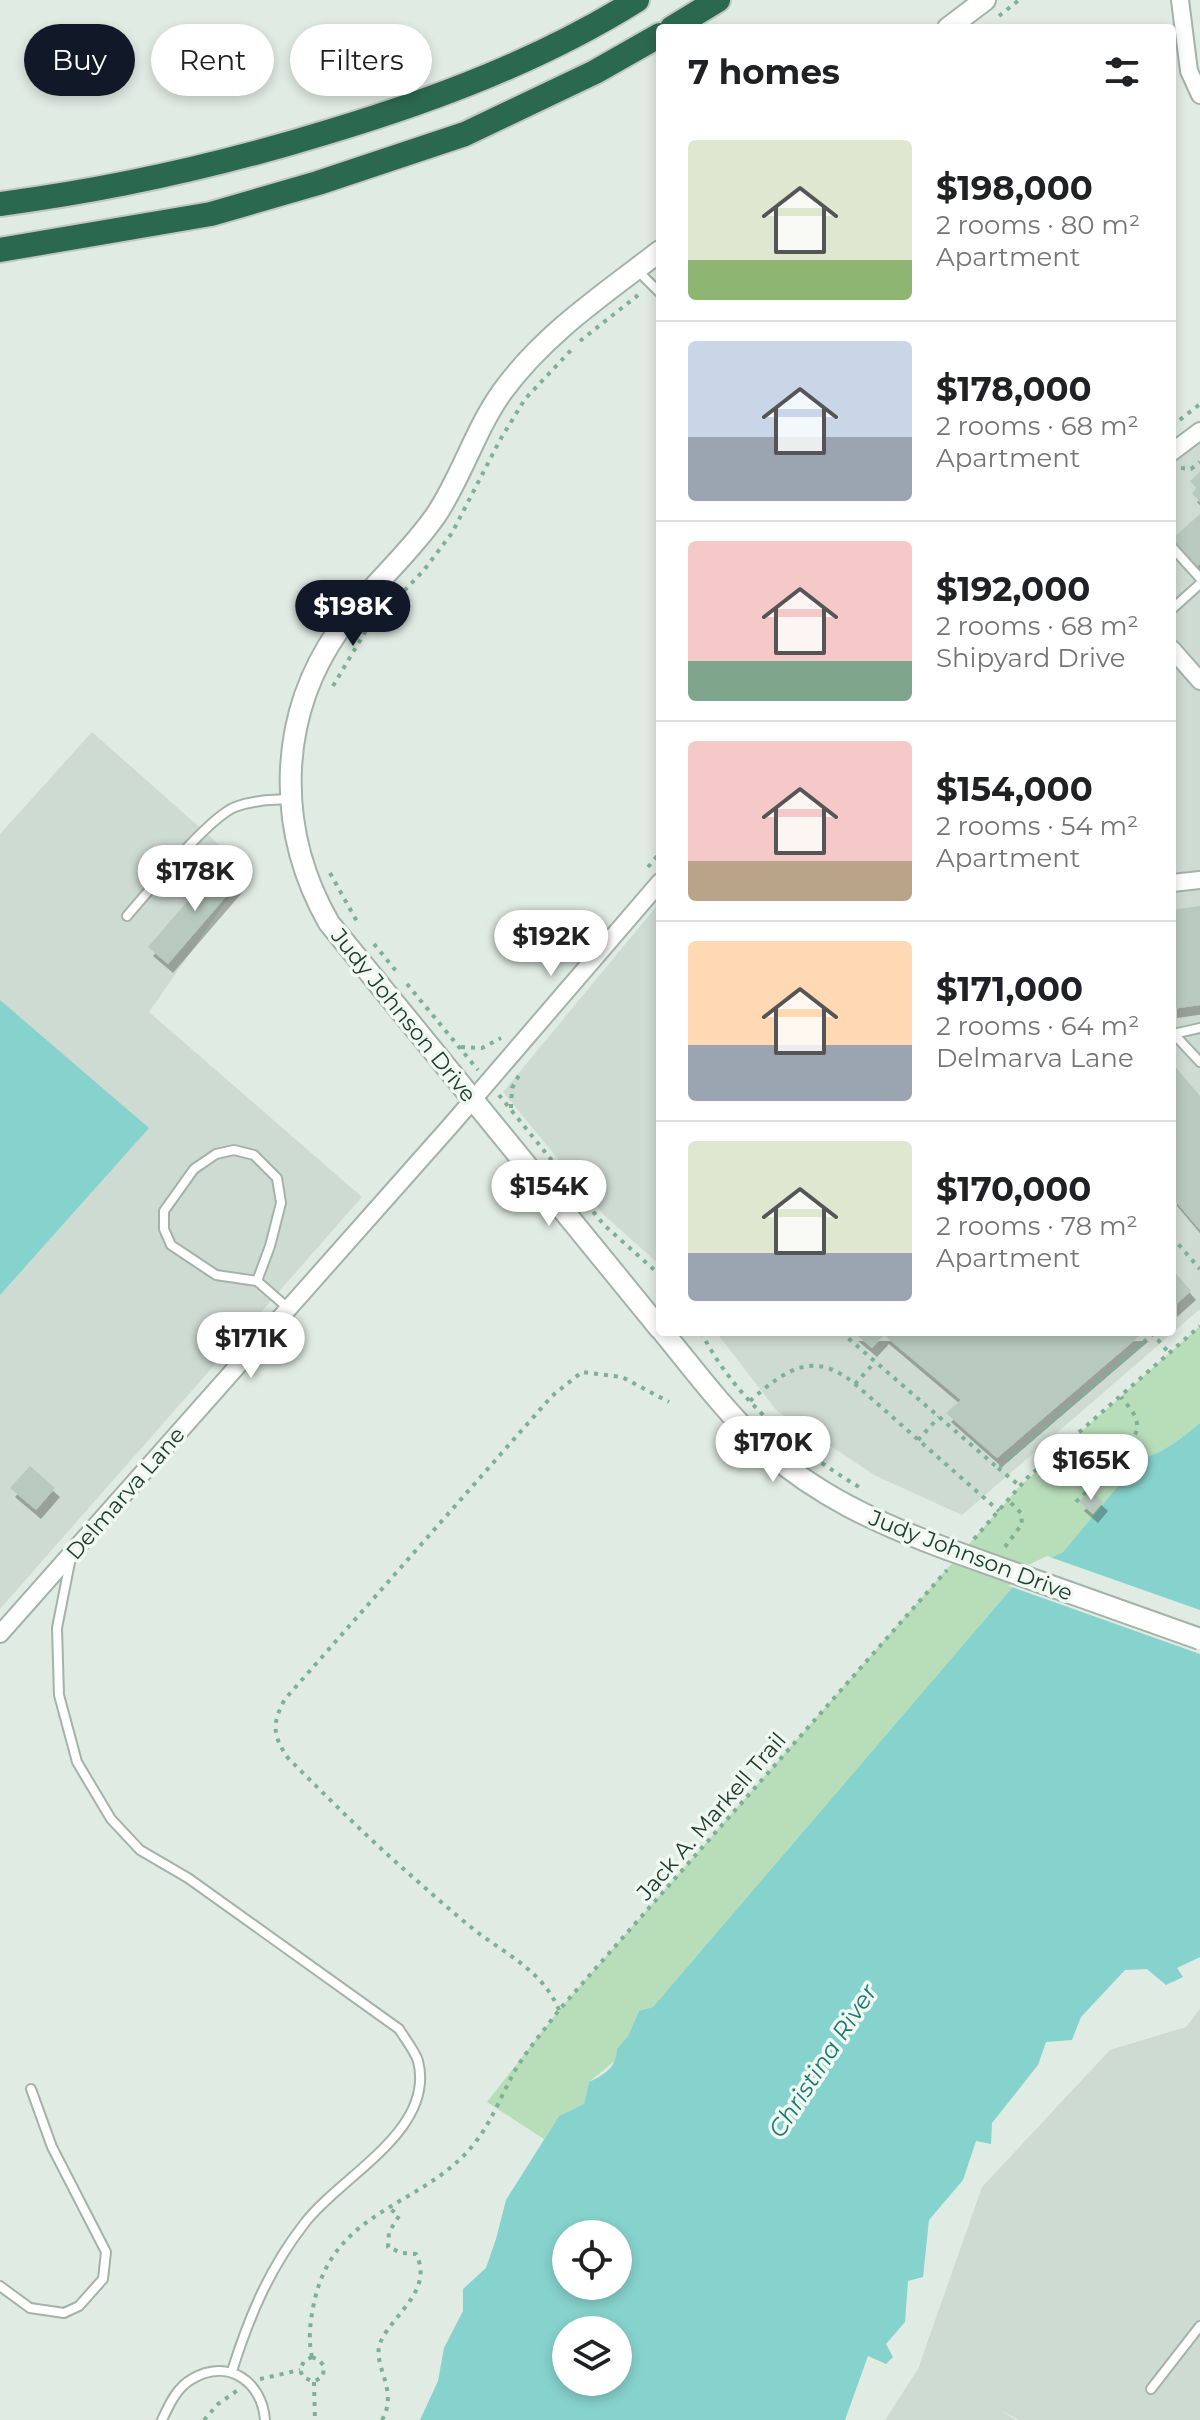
<!DOCTYPE html>
<meta charset="utf-8">
<style>
body{margin:0;font-family:Montserrat,sans-serif;background:#f2f2f2;color:#202124;height:100vh;display:flex;flex-direction:column;font-size:30px;white-space:nowrap}
*{box-sizing:border-box;margin:0}
p{font-size:26px;color:#757577}
.icon{flex:none;width:44px;height:44px;fill:none;stroke:currentColor;stroke-width:2;stroke-linecap:round;stroke-linejoin:round}
.map{position:relative;flex:1;overflow:hidden}
.sheet{position:absolute;left:656px;top:24px;width:520px;height:1312px;display:flex;flex-direction:column;background:#fff;border-radius:8px;box-shadow:0 4px 12px #0003}
.sheet>*{flex:none}
.guide{position:absolute;left:24px;top:24px;width:512px;height:72px;display:flex;gap:16px}
.buttons{position:absolute;left:552px;top:2220px;display:grid;gap:16px}
.buttons a{display:grid;place-items:center;width:80px;height:80px;border-radius:50%;background:#fff;box-shadow:0 4px 12px #0003;font-size:40px}
.price{position:absolute;translate:-50% -68px;padding:0 18px;border-radius:28px;background:#fff;color:#222;font-size:26px;line-height:52px;filter:drop-shadow(0 2px 4px #0008)}
.price::after{content:'';position:absolute;left:50%;top:48px;width:24px;height:18px;margin-left:-12px;background:inherit;clip-path:polygon(0 0,100% 0,50% 100%)}
.price.active{background:#111827;color:#fff}
ul{padding:0;list-style:none}
li{display:flex;align-items:center;gap:24px;height:200px;padding:0 32px}
li+li{border-top:2px solid #e0e0e0}
li span{display:grid;place-items:center;flex:none;width:224px;height:160px;border-radius:8px;color:#555}
li>.icon{margin-inline-start:auto}
span .icon{width:96px;height:96px;fill:#fffc;stroke-width:1}
li b{font-size:34px}
h2{display:flex;justify-content:space-between;align-items:center;height:96px;padding:0 32px;font-size:34px}
.tag{padding:0 28px;border-radius:36px;background:#fff;box-shadow:0 4px 12px #0003;font-size:28px;line-height:72px}
.tag.active{background:#111827;color:#fff}
.map>svg:first-child{display:block}
.built{fill:#cedbd2}
.green{fill:#b8ddb9}
.water{fill:#86d2cc;fill-rule:evenodd}
.pier{fill:#e0ebe3}
.building{fill:#b8c9be;filter:url(#shadow)}
.lines{fill:none;stroke-linecap:round;stroke-linejoin:round}
.service-casing{stroke:#a3b3a9;stroke-width:12}
.minor-casing{stroke:#a3b3a9;stroke-width:20}
.tertiary-casing{stroke:#a3b3a9;stroke-width:24}
.motorway-casing{stroke:#c1c8c4;stroke-width:28}
.path{stroke:#7fb095;stroke-width:4;stroke-dasharray:4 6;stroke-linecap:butt}
.service{stroke:#fff;stroke-width:8}
.minor{stroke:#fff;stroke-width:16}
.tertiary{stroke:#fff;stroke-width:20}
.motorway{stroke:#2b694e;stroke-width:24}
.tertiary-bridge-casing{stroke:#a3b3a9;stroke-width:24;stroke-linecap:butt}
.tertiary-bridge{stroke:#fff;stroke-width:20}
.labels{text-anchor:middle;stroke-width:7;stroke-linejoin:round;paint-order:stroke}
.street-label{font-size:22px;fill:#203c2e;stroke:#f0f8f2}
.water-label{font-size:24px;font-style:italic;fill:#197973;stroke:#f0f8f2}
</style>
<div class="map">
<svg width="1200" height="2420" viewBox="0 0 1200 2420">
<defs>
<filter id="shadow"><feDropShadow dx="5" dy="9" stdDeviation="0" flood-color="#0004"/></filter>
</defs>
<rect width="100%" height="100%" fill="#e0ebe3"/>
<path class="built" d="M 1200,442 L 1200,1309 L 962,1515 L 876,1476 L 777,1411 L 716,1332 L 1172,1332 L 1172,464 Z
M 92,732 L 248,870 L 149,1012 L 362,1197 L 0,1609 L 0,834 Z
M 660,902 L 660,1265 L 604,1215 L 503,1092 Z
M 1200,2009 L 1200,2420 L 1019,2420 L 1000,2410 L 1016,2420 L 885,2420 L 918,2369 L 982,2187 L 1110,2050 L 1186,2027 Z"/>
<path class="green" d="M 1200,1326 L 1200,1423 C 1182,1438 1158,1458 1134,1459 L 1132,1471 L 1063,1552 L 1028,1569 L 653,2007 L 639,2011 L 628,2036 L 617,2049 L 617,2059 L 589,2082 L 584,2104 L 559,2116 L 544,2139 L 487,2102 L 559,2010 L 1020,1486 Z"/>
<path class="water" d="M 0,1000 L 149,1128 L 0,1295 Z
M 1200,1423 L 1200,1957 L 1177,1968 L 1183,1977 L 1166,1985 L 1147,1969 L 1125,1970 L 1081,2017 L 1072,2040 L 1046,2042 L 1038,2065 L 992,2123 L 991,2144 L 976,2141 L 963,2180 L 929,2220 L 923,2277 L 908,2281 L 905,2322 L 886,2344 L 893,2357 L 886,2364 L 868,2356 L 845,2420 L 420,2420 L 438,2381 L 444,2348 L 463,2311 L 463,2289 L 486,2268 L 496,2239 L 506,2200 L 559,2116 L 584,2104 L 589,2082 C 604,2075 617,2067 617,2049 L 628,2036 L 639,2011 L 653,2007 L 1028,1569 L 1063,1552 L 1131,1471 L 1134,1459 C 1158,1458 1182,1438 1200,1423 ZM 566,2234 L 618,2234 L 618,2286 L 566,2286 ZM 566,2330 L 618,2330 L 618,2382 L 566,2382 Z"/>
<path class="pier" d="M 1047,1556 L 1200,1610 L 1200,1654 L 1009,1586 L 1026,1566 Z"/>
<path class="building" d="M 1200,472 L 1200,502 L 1192,493 L 1197,489 L 1190,481 Z
M 1200,514 L 1200,564 L 1196,567 L 1172,539 Z
M 222,861 L 241,879 L 168,964 L 148,947 Z
M 1200,906 L 1200,1005 L 1172,1009 L 1172,910 Z
M 1172,1063 L 1200,1096 L 1200,1230 L 1172,1197 Z
M 1172,1269 L 1191,1291 L 1172,1308 Z
M 853,1332 L 994,1332 L 999,1336 L 1003,1332 L 1144,1332 L 997,1458 L 946,1413 L 961,1400 L 884,1335 L 872,1348 Z
M 30,1466 L 55,1488 L 36,1510 L 10,1488 Z
M 1090,1490 L 1103,1502 L 1093,1514 L 1079,1502 Z"/>
<g class="lines">
<defs>
<path id="service" d="M 637,270 L 660,293
M 1172,547 L 1200,578
M 1172,609 L 1200,584
M 127,916 C 149,891 208,818 235,807 C 253,800 272,800 290,799
M 1172,1032 L 1200,1062
M 1173,1034 L 1200,1028
M 257,1281 L 216,1275 L 171,1245 L 164,1229 L 164,1211 L 194,1169 L 216,1154 L 234,1150 L 254,1155 L 277,1178 L 281,1203 L 270,1246 L 257,1281 L 288,1308
M 71,1557 L 57,1628 L 59,1695 L 77,1762 L 111,1819 L 140,1850 L 188,1878 L 399,2029 C 405,2039 415,2051 418,2061 C 436,2131 339,2177 304,2224 C 269,2269 249,2317 232,2371
M 0,2286 L 30,2308 L 64,2313 L 79,2306 L 103,2279 L 106,2252 L 52,2147 L 31,2089
M 1151,2389 L 1200,2326
M 162,2420 C 169,2405 177,2387 192,2379 C 228,2358 262,2381 265,2420"/>
<path id="minor" d="M 1180,0 L 1189,71 L 1200,95
M 1172,452 L 1200,431
M 1172,649 L 1200,681
M 1172,883 L 1200,880
M 0,1634 L 452,1124 L 660,882"/>
<path id="tertiary" d="M 948,28 L 985,0
M 660,251 C 604,294 544,334 502,392 C 475,430 462,476 436,515 C 407,557 367,589 338,631 C 277,719 276,830 329,923 L 660,1329
M 663,1332 C 694,1370 724,1410 760,1444 C 813,1494 879,1524 947,1549"/>
<path id="motorway" d="M 672,28 L 718,0
M 0,204 C 115,189 221,165 331,131 C 437,99 543,59 637,0
M 0,250 L 211,214 L 318,183 L 465,134 L 595,72 L 660,35"/>
</defs>
<use href="#service" class="service-casing"/>
<use href="#minor" class="minor-casing"/>
<use href="#tertiary" class="tertiary-casing"/>
<use href="#motorway" class="motorway-casing"/>
<path class="path" d="M 999,16 L 1019,0
M 580,341 L 642,292
M 1172,426 L 1200,404
M 1181,468 L 1191,469 L 1200,462
M 333,686 L 365,632 L 424,570 L 452,533 L 500,440 L 525,399 L 574,347
M 648,867 L 660,853
M 330,873 L 359,925
M 374,944 L 396,971
M 407,984 L 478,1070
M 461,1047 L 482,1048 L 501,1038
M 499,1095 L 604,1225 L 660,1275
M 511,1108 L 512,1088 L 519,1075
M 1172,1237 L 1200,1269
M 701,1332 C 736,1401 798,1451 864,1490
M 841,1332 L 998,1468 L 1153,1334 L 1169,1353
M 855,1384 L 875,1362
M 750,1401 C 785,1370 813,1349 855,1384 L 999,1511
M 918,1440 L 939,1417
M 998,1468 L 1020,1486
M 1076,1502 C 1090,1487 1141,1443 1137,1424 C 1136,1413 1127,1405 1121,1397
M 974,1539 L 1027,1478 L 1200,1326
M 1005,1547 L 1022,1524 L 1021,1513 L 1009,1501
M 559,2010 C 544,1973 508,1955 477,1932 C 453,1913 430,1892 407,1872 C 366,1836 327,1797 288,1758 C 272,1735 272,1723 285,1699 L 552,1396 L 582,1372 L 622,1377 L 669,1402
M 312,2357 C 308,2339 310,2322 314,2303 C 334,2207 423,2208 474,2144 C 490,2124 499,2101 510,2080 C 522,2055 543,2032 559,2010 L 947,1570
M 312,2357 L 304,2361 L 300,2370 L 303,2377 L 314,2382
M 312,2357 L 319,2360 L 324,2366 L 323,2376 L 314,2382
M 260,2379 L 300,2370
M 314,2382 L 315,2420
M 204,2420 L 218,2404 L 238,2390
M 382,2420 C 400,2389 370,2364 381,2341 C 394,2313 434,2290 416,2254 L 402,2253 L 388,2247 L 389,2232 L 399,2216 L 387,2206"/>
<use href="#service" class="service"/>
<use href="#minor" class="minor"/>
<use href="#tertiary" class="tertiary"/>
<use href="#motorway" class="motorway"/>
<defs>
<path id="tertiary-bridge" d="M 947,1549 L 1200,1639"/>
</defs>
<use href="#tertiary-bridge" class="tertiary-bridge-casing"/>
<use href="#tertiary-bridge" class="tertiary-bridge"/>
</g>
<g class="labels">
<g class="street-label">
<text transform="translate(404 1015) rotate(51)" y="8">Judy Johnson Drive</text>
<text transform="translate(125 1493) rotate(-49)" y="8">Delmarva Lane</text>
<text transform="translate(971 1555) rotate(21)" y="8">Judy Johnson Drive</text>
<text transform="translate(711 1816) rotate(-49)" y="8">Jack A. Markell Trail</text>
</g>
<g class="water-label">
<text transform="translate(823 2061) rotate(-57)" y="8">Christina River</text>
</g>
</g>
</svg>
<div class="buttons">
<a><svg class="icon" aria-label="locate" viewBox="0 0 24 24"><circle cx="12" cy="12" r="6"/><path d="M12 2v4M12 18v4M2 12h4M18 12h4"/></svg></a>
<a><svg class="icon" aria-label="layers" viewBox="0 0 24 24"><path d="M12 4l9 5-9 5-9-5zM3 14l9 5 9-5"/></svg></a>
</div>
<b class="price active" style="left:353px;top:648px">$198K</b>
<b class="price" style="left:195px;top:913px">$178K</b>
<b class="price" style="left:551px;top:978px">$192K</b>
<b class="price" style="left:549px;top:1228px">$154K</b>
<b class="price" style="left:251px;top:1380px">$171K</b>
<b class="price" style="left:773px;top:1484px">$170K</b>
<b class="price" style="left:1091px;top:1502px">$165K</b>
<div class="guide">
<a class="tag active">Buy</a>
<a class="tag">Rent</a>
<a class="tag">Filters</a>
</div>
<section class="sheet">
<h2>7 homes<svg class="icon" aria-label="filters" viewBox="0 0 24 24"><path d="M4 7h16M4 17h16"/><circle cx="9" cy="7" r="2"/><circle cx="15" cy="17" r="2"/></svg></h2>
<ul>
<li><span style="background:linear-gradient(#dfe7d0 75%,#8fb573 0)"><svg class="icon" aria-label="home" viewBox="0 0 24 24"><path d="M3 11l9-7 9 7M6 9v11h12V9"/></svg></span><div><b>$198,000</b><p>2 rooms · 80 m²</p><p>Apartment</p></div></li>
<li><span style="background:linear-gradient(#c9d6e8 60%,#9aa5b1 0)"><svg class="icon" aria-label="home" viewBox="0 0 24 24"><path d="M3 11l9-7 9 7M6 9v11h12V9"/></svg></span><div><b>$178,000</b><p>2 rooms · 68 m²</p><p>Apartment</p></div></li>
<li><span style="background:linear-gradient(#f6c9c9 75%,#7fa58c 0)"><svg class="icon" aria-label="home" viewBox="0 0 24 24"><path d="M3 11l9-7 9 7M6 9v11h12V9"/></svg></span><div><b>$192,000</b><p>2 rooms · 68 m²</p><p>Shipyard Drive</p></div></li>
<li><span style="background:linear-gradient(#f6c9c9 75%,#b9a48a 0)"><svg class="icon" aria-label="home" viewBox="0 0 24 24"><path d="M3 11l9-7 9 7M6 9v11h12V9"/></svg></span><div><b>$154,000</b><p>2 rooms · 54 m²</p><p>Apartment</p></div></li>
<li><span style="background:linear-gradient(#ffd9b3 65%,#9aa5b1 0)"><svg class="icon" aria-label="home" viewBox="0 0 24 24"><path d="M3 11l9-7 9 7M6 9v11h12V9"/></svg></span><div><b>$171,000</b><p>2 rooms · 64 m²</p><p>Delmarva Lane</p></div></li>
<li><span style="background:linear-gradient(#dfe7d0 70%,#9aa5b1 0)"><svg class="icon" aria-label="home" viewBox="0 0 24 24"><path d="M3 11l9-7 9 7M6 9v11h12V9"/></svg></span><div><b>$170,000</b><p>2 rooms · 78 m²</p><p>Apartment</p></div></li>
</ul>
</section>
</div>
